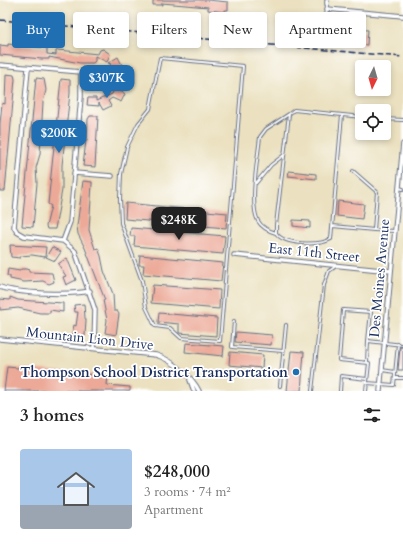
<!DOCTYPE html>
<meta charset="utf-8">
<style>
body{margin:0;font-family:Cardo,serif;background:#f6f6f6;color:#222;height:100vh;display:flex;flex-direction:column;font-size:15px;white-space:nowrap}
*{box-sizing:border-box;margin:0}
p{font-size:13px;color:#767676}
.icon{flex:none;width:22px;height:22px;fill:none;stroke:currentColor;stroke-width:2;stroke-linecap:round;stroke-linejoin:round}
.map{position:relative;height:391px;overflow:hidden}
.panel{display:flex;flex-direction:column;background:#fff;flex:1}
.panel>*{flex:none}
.banner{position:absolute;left:12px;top:12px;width:379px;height:36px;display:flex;gap:8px}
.needle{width:26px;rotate:185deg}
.fabs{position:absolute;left:355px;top:60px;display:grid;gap:8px}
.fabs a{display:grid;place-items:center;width:36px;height:36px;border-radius:4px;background:#fff;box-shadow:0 2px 6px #0003;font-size:20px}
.price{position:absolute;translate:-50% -34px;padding:0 9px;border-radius:8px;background:#1f6fb2;color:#fff;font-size:13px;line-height:26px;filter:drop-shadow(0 1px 2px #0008)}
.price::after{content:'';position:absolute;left:50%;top:24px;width:12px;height:9px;margin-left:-6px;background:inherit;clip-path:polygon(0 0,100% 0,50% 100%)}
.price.selected{background:#222;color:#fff}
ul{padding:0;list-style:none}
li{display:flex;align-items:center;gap:12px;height:100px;padding:0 20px}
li+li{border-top:1px solid #e0e0e0}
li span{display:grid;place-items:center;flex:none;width:112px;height:80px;border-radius:4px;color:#555}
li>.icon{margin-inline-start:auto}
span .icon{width:48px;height:48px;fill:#fffc;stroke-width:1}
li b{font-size:17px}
h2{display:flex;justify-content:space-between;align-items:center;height:48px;padding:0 20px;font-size:17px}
.pill{padding:0 14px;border-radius:4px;background:#fff;box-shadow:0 2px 6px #0003;font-size:14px;line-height:36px}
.pill.selected{background:#1f6fb2;color:#fff}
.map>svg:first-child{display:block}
.building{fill:#eca997}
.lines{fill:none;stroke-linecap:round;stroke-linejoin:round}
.lane-casing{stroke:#646d80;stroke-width:4}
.street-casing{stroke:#646d80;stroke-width:5.5}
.lane{stroke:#fff;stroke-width:2}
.street{stroke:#fff;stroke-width:3.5}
.rail{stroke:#1b2f5e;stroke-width:1.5;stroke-dasharray:6 3;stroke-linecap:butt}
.poi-dot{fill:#1f6fb2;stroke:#fff;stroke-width:1.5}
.labels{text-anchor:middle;stroke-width:3.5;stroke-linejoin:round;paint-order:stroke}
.street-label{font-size:14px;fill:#1b2f5e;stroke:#fff}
.poi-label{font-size:14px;font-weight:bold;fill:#1b2f5e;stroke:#fff;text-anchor:end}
</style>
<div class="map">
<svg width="403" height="391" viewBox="0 0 403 391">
<rect width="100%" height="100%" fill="#fff"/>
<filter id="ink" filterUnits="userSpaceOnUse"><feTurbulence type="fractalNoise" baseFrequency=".025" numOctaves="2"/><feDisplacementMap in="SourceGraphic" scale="8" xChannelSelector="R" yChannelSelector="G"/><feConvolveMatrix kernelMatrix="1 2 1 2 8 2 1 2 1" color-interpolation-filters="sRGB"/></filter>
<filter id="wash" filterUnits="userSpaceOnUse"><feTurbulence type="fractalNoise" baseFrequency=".012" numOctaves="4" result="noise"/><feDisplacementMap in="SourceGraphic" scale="16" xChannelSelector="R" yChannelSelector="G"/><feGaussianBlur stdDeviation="0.9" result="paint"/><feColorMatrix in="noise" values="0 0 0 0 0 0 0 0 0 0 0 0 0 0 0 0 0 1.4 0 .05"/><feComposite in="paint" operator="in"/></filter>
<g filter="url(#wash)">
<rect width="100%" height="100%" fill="#ebe1c0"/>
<g id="blocks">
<path class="building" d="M 153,0 L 207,0 L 228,2 L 228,10 L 225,10 L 225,12 L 208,10 L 208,7 L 162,3 L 162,5 L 153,5 Z
M 333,27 L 368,30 L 367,45 L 331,42 Z
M 8,44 L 47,48 L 47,54 L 56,55 L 56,51 L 58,50 L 98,54 L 100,50 L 103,49 L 110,54 L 107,62 L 95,56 L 95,61 L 93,63 L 80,63 L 49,57 L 49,59 L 42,59 L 0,55 L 0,45 L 8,46 Z
M 118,57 L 122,65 L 117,69 L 120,74 L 126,75 L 124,84 L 115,82 L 115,75 L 109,66 L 111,64 L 108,63 Z
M 6,74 L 14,75 L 15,79 L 5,191 L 0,191 L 0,124 L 2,103 L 5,104 Z
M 36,78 L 44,79 L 46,90 L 43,102 L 40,154 L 36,168 L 37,183 L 33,227 L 22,226 Z
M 61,79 L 70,80 L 70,93 L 62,165 L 62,190 L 55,229 L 47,229 L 46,226 L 51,206 L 48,204 Z
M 115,87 L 125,94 L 121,102 L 112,98 L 108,101 L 111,106 L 103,110 L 99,103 L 99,106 L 87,105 L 88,98 L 96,98 L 96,101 L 112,94 Z
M 90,116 L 98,116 L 95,167 L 83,166 L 86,140 L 87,140 L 88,119 Z
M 289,171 L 316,174 L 316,179 L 288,176 Z
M 83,181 L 92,182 L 92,184 L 89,230 L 95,249 L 98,248 L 101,256 L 104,271 L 113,294 L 114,311 L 117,311 L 119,314 L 116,335 L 105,333 L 107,320 L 103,300 L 105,300 L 85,248 L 78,234 L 77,226 Z
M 338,201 L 364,204 L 362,219 L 337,216 Z
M 126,203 L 227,213 L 226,228 L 125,219 Z
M 293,220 L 310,221 L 310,228 L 293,226 Z
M 131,228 L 225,236 L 223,254 L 134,246 L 135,236 L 130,236 Z
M 10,245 L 46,247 L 45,257 L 32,255 L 20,256 L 20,258 L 11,257 Z
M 52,247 L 61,252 L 55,261 L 46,257 Z
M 140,255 L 223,263 L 221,281 L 143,274 L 144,265 L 139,265 Z
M 67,258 L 76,280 L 66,285 L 63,277 L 66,276 L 58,264 Z
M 8,269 L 20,271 L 21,269 L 26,269 L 29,270 L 29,272 L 52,273 L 54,282 L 49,284 L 43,281 L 24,282 L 10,279 L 10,276 L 7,276 Z
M 153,285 L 220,290 L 219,309 L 151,303 Z
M 10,297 L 18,300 L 63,303 L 63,312 L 50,310 L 50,313 L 40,313 L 18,308 L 0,310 L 0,299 L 10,300 Z
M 84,304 L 85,318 L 86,320 L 85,336 L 72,334 L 74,325 L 76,326 L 78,312 L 75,312 L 74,305 Z
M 159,313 L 217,318 L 216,336 L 179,333 L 179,324 L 158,322 Z
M 236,332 L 272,335 L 271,345 L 235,342 Z
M 186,343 L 224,346 L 223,356 L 185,352 Z
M 400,347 L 403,347 L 403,370 L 398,370 Z
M 291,351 L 304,352 L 301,391 L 287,391 Z
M 230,352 L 263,355 L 262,368 L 229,365 Z
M 7,367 L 108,376 L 107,385 L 130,387 L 130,391 L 4,391 Z"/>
</g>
</g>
<g filter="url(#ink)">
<use href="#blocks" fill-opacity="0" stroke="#646d80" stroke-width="1"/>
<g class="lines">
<defs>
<path id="lane" d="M 327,4 L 326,19 L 321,19 L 320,26 L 323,31 L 329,34
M 160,58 L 243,66 L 220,341 L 181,338 L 170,328 L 155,326 L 146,307 L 142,281 L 121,223 L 120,199 L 121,174 L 127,147 L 138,124 L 150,109 Z
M 342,115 L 331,239 C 319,246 284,245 276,233 L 276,225 L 289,114 L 294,110 L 362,117
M 384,119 L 403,120
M 353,171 L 377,192 L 374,230 L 395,231
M 256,183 L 271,165 L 284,155
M 399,188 L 403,189
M 333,226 L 374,230
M 276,233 C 269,231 262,228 258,221 C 249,204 258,157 260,137 L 266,129 L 289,114
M 234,321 L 232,347 L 283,351
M 367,362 L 368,341
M 382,370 L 395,372
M 395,378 L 403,378
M 367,383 L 394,385 L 398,344
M 280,386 L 286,325
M 312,391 L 324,285 L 329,271 L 336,266
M 340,391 L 341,376 L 367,379
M 366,391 L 369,363 L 339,360 L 343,310 L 371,312 L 368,341 L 403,345"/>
<path id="street" d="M 327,4 L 327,0
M 327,9 L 403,16
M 0,65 L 81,72 L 87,73 L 99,81
M 28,68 L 14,227 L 17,232 L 24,236 L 63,241 L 75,251 L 95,310 L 94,348
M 74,173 L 112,176
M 63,241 L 70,222 L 81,97 L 81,72
M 234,255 L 391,271
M 0,287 C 18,294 71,295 90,291
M 0,339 L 156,355 C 172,360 192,376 199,391
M 190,380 L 194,391
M 380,391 L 403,144"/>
</defs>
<use href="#lane" class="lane-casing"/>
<use href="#street" class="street-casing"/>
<use href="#lane" class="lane"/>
<use href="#street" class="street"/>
<path class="rail" d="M 0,20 L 403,57"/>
</g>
</g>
<circle class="poi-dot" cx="296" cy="372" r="4"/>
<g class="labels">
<g class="street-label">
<text transform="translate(314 252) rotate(6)" y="5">East 11th Street</text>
<text transform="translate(379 278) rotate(-85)" y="5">Des Moines Avenue</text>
<text transform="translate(90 338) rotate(6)" y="5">Mountain Lion Drive</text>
</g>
<g class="poi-label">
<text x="288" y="377">Thompson School District Transportation</text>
</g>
</g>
</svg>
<div class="fabs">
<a><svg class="needle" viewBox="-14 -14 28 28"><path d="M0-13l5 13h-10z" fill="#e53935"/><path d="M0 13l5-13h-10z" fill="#767676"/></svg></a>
<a><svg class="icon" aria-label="locate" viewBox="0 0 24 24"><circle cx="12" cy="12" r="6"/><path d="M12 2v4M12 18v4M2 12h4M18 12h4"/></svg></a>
</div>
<b class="price" style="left:107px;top:99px">$307K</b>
<b class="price" style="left:59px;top:154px">$200K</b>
<b class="price selected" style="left:179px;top:241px">$248K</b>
<div class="banner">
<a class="pill selected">Buy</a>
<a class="pill">Rent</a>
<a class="pill">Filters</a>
<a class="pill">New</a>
<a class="pill">Apartment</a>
</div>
</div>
<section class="panel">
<h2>3 homes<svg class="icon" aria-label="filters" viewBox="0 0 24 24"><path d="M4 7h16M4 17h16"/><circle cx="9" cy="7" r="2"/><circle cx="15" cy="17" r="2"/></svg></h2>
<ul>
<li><span style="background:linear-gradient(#a9c7e8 70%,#9aa5b1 0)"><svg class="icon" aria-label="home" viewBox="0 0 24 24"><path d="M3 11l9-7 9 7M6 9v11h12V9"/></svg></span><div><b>$248,000</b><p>3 rooms · 74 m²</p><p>Apartment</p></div></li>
</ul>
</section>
